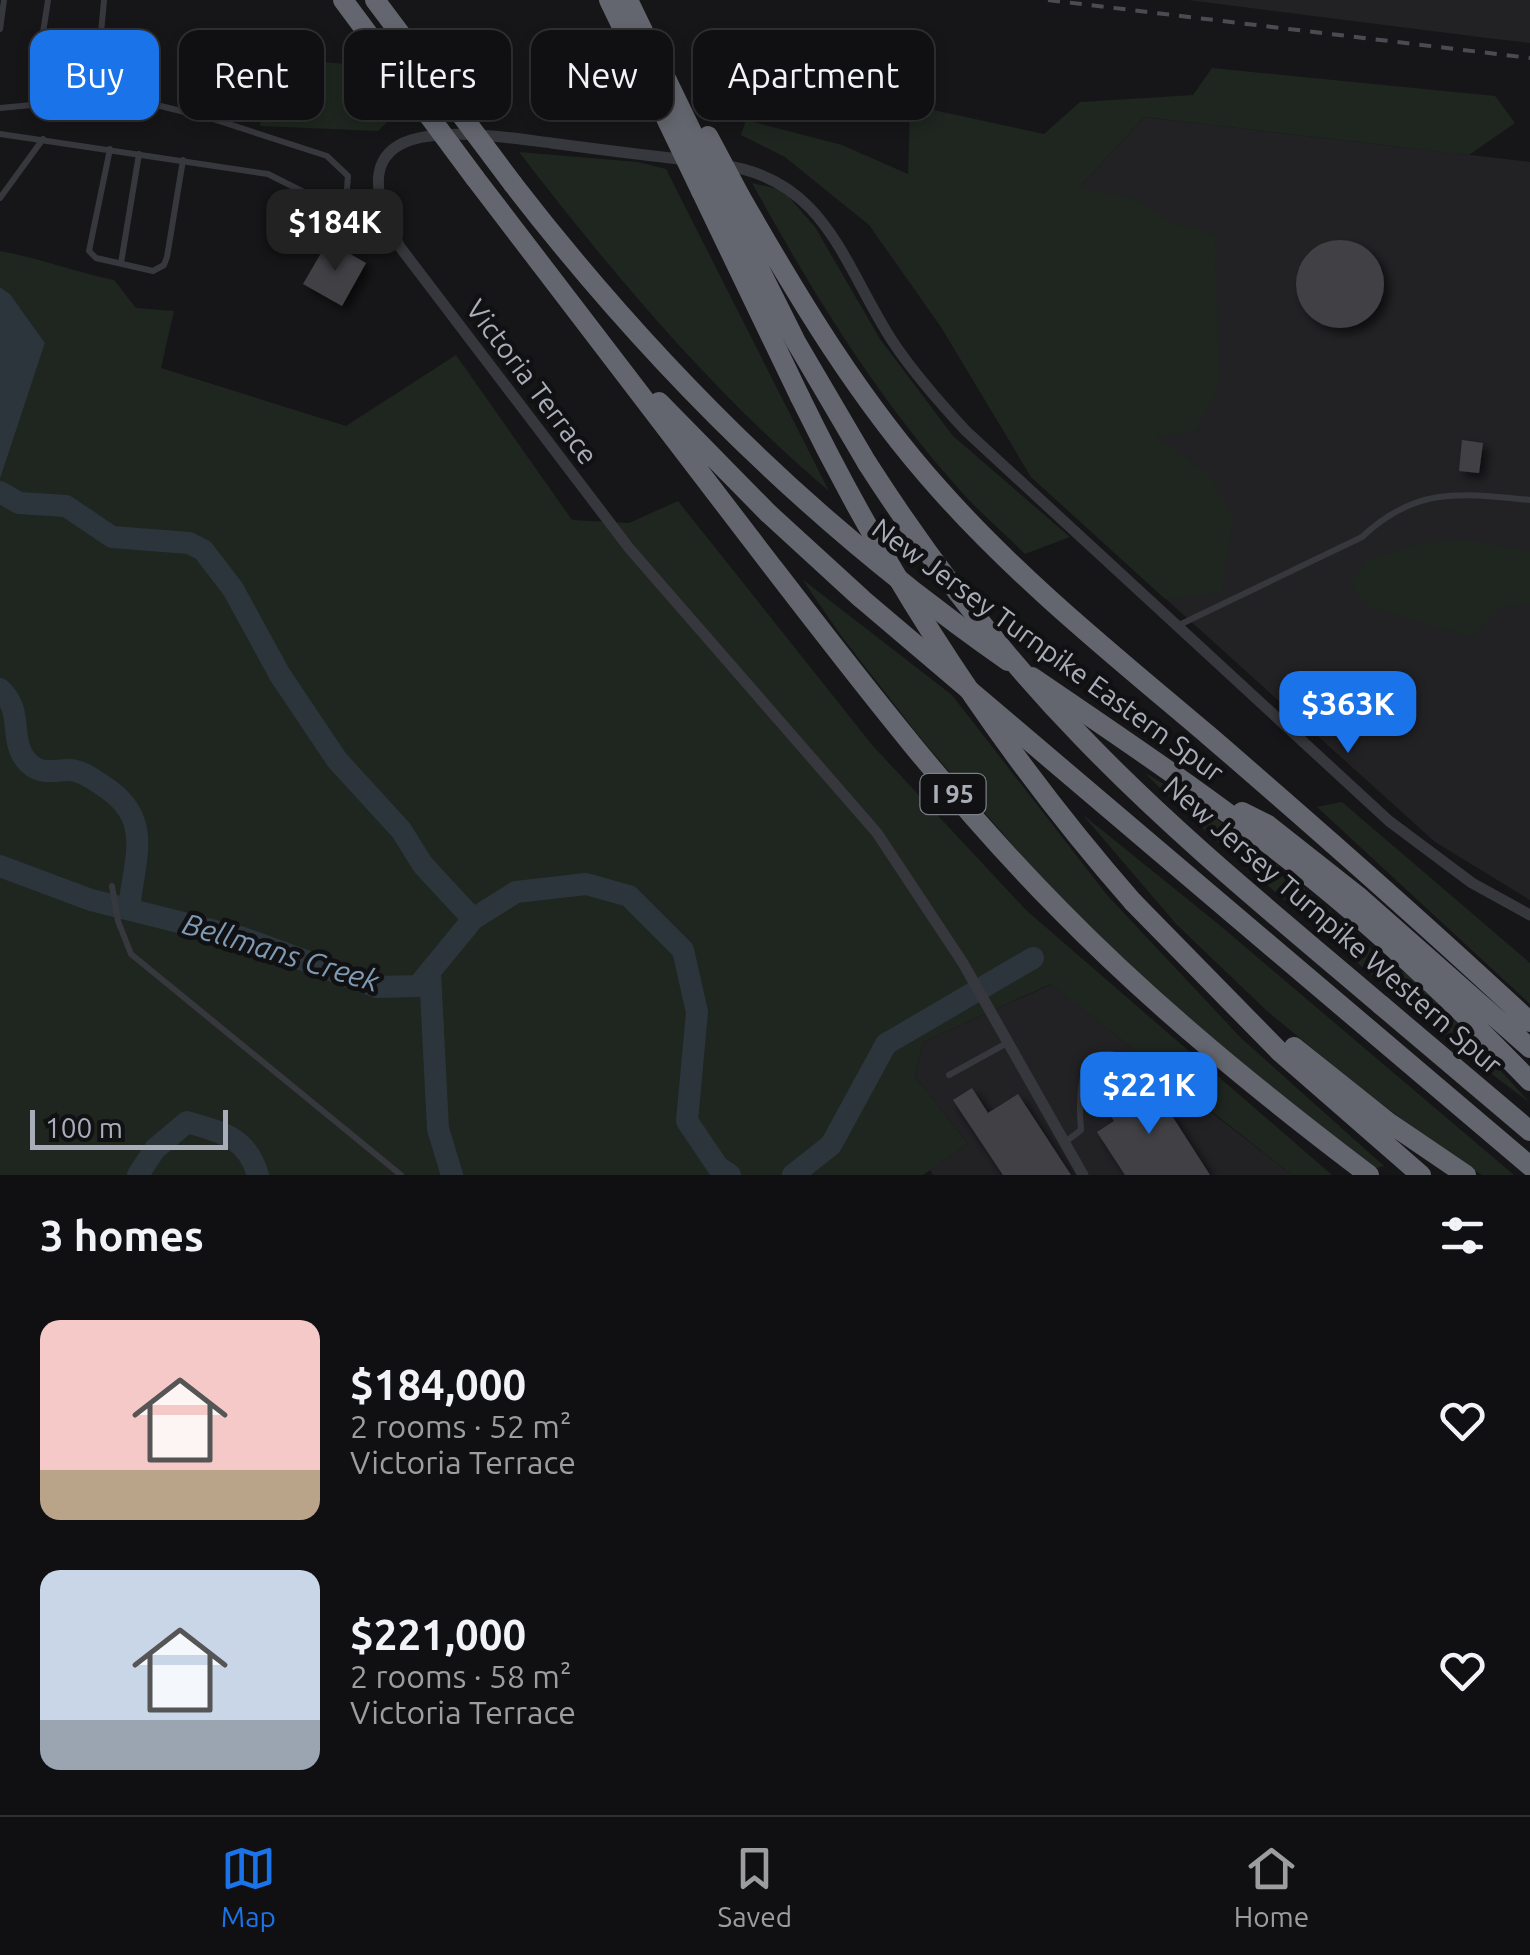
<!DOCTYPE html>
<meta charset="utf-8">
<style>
body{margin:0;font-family:Ubuntu,sans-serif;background:#1e1e20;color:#f1f3f6;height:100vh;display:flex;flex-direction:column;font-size:38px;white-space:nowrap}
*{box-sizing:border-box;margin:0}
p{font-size:32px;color:#9c9d9f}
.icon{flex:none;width:55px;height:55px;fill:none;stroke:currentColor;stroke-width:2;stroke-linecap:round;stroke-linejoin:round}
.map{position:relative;height:1175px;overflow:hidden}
.sheet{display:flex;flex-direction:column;background:#101012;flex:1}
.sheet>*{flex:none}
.banner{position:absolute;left:30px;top:30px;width:1000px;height:90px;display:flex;gap:20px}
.scale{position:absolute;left:30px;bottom:25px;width:198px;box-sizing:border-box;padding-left:10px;border:5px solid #a8adb8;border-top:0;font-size:28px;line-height:35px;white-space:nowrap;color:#a8adb8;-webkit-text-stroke:8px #111113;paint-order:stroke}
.price{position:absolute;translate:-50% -85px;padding:0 22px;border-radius:20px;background:#1a73e8;color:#fff;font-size:32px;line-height:65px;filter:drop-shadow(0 2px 5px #0008)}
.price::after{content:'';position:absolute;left:50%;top:60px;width:30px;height:22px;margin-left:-15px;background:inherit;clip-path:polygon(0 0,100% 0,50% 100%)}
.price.on{background:#222;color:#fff}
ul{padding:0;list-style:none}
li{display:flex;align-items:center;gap:30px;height:250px;padding:0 40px}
li span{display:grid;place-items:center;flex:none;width:280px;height:200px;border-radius:20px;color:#555}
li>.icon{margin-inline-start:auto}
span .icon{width:120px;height:120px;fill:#fffc;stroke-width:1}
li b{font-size:42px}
h2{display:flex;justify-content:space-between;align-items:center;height:120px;padding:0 40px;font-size:42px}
.tag{padding:0 35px;border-radius:20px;background:#101012;box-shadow:0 5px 15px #0003,0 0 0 2px #303032;font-size:35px;line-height:90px}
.tag.on{background:#1a73e8;color:#fff}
.dock{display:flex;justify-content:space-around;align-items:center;height:140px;border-top:2px solid #303032;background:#101012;font-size:28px;color:#9c9d9f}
.dock a{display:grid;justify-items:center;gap:5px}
.dock .on{color:#1a73e8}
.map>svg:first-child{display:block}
.built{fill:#222225}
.green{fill:#1e261f}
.water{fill:#2c353c}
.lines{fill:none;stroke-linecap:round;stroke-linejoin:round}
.river{stroke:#2c353c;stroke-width:22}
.building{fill:#404145;filter:url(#shadow)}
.service{stroke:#37383d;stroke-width:6}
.minor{stroke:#37383d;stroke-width:11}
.motorway{stroke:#63666e;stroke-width:20}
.rail{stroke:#4a4c52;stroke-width:4;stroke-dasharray:12 10;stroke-linecap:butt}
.motorway-bridge{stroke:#63666e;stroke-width:20}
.labels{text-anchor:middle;stroke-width:9;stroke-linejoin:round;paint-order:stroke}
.shield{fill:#111113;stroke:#7b7e86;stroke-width:2.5}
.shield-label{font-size:25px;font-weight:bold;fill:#a8adb8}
.street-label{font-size:28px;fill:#a8adb8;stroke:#111113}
.water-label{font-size:30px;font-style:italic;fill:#7f9bb3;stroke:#111113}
</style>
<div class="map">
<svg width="1530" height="1175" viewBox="0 0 1530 1175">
<defs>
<filter id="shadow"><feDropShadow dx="5.5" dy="5.5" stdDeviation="5" flood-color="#0009"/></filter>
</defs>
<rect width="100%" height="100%" fill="#161618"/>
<path class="built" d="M 1188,0 L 1530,0 L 1530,43 L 1487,38 Z
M 1144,117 L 1530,162 L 1530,900 L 1435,842 L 1031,477 L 1078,189 Z
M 1052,984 L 1216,1116 L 1292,1175 L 933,1175 L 930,1170 L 968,1144 L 915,1076 L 923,1042 Z"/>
<path class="green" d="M 265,57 L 369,66 L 395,114 L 378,131 L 260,126 Z
M 1212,68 L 1495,96 L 1515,123 L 1469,155 L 1144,117 L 1079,188 L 1130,197 L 1171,222 L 1215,235 L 1219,386 L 1196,431 L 1155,436 L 1211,477 L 1233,519 L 1221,593 L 1165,599 L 1031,477 L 941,327 L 869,225 L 785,157 L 741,135 L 746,120 L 842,145 L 908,174 L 910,105 L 1044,134 L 1080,102 L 1193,95 Z
M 519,152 L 638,162 L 666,169 L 829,491 C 711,391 613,274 519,152 Z
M 752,183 L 783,190 L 815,227 L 880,339 L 953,436 L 1070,537 L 1025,554 C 1003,532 979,512 959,489 C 877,398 811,290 752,183 Z
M 0,251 C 40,258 75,272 114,280 L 136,308 L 174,311 L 161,368 L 346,426 L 456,355 L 572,520 L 629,523 L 678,501 L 873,746 L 1026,910 L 1332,1175 L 1292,1175 L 1051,984 L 923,1042 L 915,1076 L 968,1144 L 923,1175 L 0,1175 L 0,479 L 45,343 L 10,294 L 0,287 Z
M 1470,540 L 1530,552 L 1530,604 L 1500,608 L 1472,637 L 1370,607 L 1350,584 L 1365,561 L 1418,543 Z
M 802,579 L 952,695 L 1107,895 L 1241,1038 L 1384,1166 L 1373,1169 L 1226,1062 L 1060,900 L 922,740 L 842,637 Z
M 1145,773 L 1194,802 L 1276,864 L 1347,925 L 1390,968 L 1406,973 L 1448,1013 L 1530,1103 C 1456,1048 1386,988 1316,927 C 1258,877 1199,828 1145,773 Z
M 1342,802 L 1530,963 L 1530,1004 L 1317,807 Z
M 1082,814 L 1217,923 L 1514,1175 L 1482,1175 L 1459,1161 L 1364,1091 L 1267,1011 L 1177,925 Z"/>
<path class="water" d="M 0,287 L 10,294 L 45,343 L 0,479 Z"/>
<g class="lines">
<path class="river" d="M 0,492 L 19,503 L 66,506 L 112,537 L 189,543 L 203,550 L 233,589 L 280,675 L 337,760 L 401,830 L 423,865 L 473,919
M 0,689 C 24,711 9,737 25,759 C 37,775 52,771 67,770 C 79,769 92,778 102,785 C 155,818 134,858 129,909
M 0,866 L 91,900 L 243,938 L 377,987 L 418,986 L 473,919 L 516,892 L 586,884 L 629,896 L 683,950 L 697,1012 L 687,1121 L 718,1167 L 730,1175
M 430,972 L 438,1129 L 452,1175
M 138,1175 L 155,1149 L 187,1122 C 221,1132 247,1137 258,1175
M 793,1175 L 831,1145 L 886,1044 L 1033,958"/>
</g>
<path class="building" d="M 210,32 L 230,35 L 227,56 L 207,54 Z
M1296 284a44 44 0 1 1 88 0a44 44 0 1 1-88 0Z
M 328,241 L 366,263 L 342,306 L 303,284 Z
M 1462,440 L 1483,443 L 1479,473 L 1459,471 Z
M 1149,1080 L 1210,1175 L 1125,1175 L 1097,1132 L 1114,1121 L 1106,1109 Z
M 972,1088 L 988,1113 L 1018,1094 L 1071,1175 L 1003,1175 L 953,1100 Z"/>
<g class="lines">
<path class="service" d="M 104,0 L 97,77 L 104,92 L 213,119 L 327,156 L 348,176 L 345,213
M 0,29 L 4,0
M 0,108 L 32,105 L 48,0
M 0,134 L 268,174 L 393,237
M 110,149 L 89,251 L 96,258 L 153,271 L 164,265 L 167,257 L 183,160
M 0,198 L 43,139
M 121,263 L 139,154
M 1177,626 L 1362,537 C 1416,486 1461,493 1530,500
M 112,886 L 118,921 L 131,954 L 401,1175
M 949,1075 L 1007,1043
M 1064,1143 L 1081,1130 C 1071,1014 1131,1051 1186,1105"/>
<path class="minor" d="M 688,160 C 642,155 596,149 551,143 C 466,132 324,108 400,247 L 629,548 L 877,833 L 963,963 L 1083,1175
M 721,165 C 826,178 843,265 893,342 C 915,375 940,403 966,431 L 1389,821 L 1472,883 L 1530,915"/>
<path class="motorway" d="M 475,178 C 571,304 667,430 764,556 C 858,678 951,800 1060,910 C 1155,1007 1261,1093 1369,1175
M 513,184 C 655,368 817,528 1008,661
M 701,191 L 800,397
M 722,194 L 796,342 L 867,463
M 740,196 C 799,299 860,401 940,490 C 1020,580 1116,657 1208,735 C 1317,829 1425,924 1530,1022
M 659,402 L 768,513 L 862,599 L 1530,1166
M 1032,677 C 1129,743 1226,808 1318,883 C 1393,944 1462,1011 1530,1081
M 1242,812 L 1268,825 L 1358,896 L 1530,1048
M 1133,902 L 1280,1052 L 1421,1175
M 1381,1005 L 1530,1131
M 1294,1047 L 1388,1122 L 1466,1175"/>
<path class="rail" d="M 1048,0 L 1530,58"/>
<path class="motorway-bridge" d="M 343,0 L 475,178
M 375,0 L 513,184
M 609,0 L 701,191
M 628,0 L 722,194
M 708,136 L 740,196
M 800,397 C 889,580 999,749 1133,902
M 867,463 C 930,561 1001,654 1082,737 C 1175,834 1279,918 1381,1005"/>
</g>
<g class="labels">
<rect class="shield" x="920.5" y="774" width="65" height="40" rx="8"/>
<g class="shield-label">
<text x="953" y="803">I 95</text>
</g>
<g class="street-label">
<text transform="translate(532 382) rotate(53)" y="10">Victoria Terrace</text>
<text transform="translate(1048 650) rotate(36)" y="10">New Jersey Turnpike Eastern Spur</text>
<text transform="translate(1333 925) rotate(41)" y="10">New Jersey Turnpike Western Spur</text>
</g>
<g class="water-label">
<text transform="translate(281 953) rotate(17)" y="10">Bellmans Creek</text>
</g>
</g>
</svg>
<div class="scale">100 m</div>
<b class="price on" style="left:335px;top:274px">$184K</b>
<b class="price" style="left:1348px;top:756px">$363K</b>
<b class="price" style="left:1149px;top:1137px">$221K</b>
<div class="banner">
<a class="tag on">Buy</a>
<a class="tag">Rent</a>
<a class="tag">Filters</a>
<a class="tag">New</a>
<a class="tag">Apartment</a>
</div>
</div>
<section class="sheet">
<h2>3 homes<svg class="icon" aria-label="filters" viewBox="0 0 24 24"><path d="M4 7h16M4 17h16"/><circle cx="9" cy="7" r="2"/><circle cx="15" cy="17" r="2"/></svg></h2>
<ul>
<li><span style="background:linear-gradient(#f6c9c9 75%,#b9a48a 0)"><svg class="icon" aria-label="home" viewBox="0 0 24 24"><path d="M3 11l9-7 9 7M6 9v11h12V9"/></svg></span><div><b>$184,000</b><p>2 rooms · 52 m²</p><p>Victoria Terrace</p></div><svg class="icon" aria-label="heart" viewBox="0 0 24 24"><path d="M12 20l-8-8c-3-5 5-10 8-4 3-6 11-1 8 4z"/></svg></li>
<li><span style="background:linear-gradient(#c9d6e8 75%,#9aa5b1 0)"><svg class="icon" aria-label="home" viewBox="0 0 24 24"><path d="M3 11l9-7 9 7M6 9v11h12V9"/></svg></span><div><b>$221,000</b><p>2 rooms · 58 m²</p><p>Victoria Terrace</p></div><svg class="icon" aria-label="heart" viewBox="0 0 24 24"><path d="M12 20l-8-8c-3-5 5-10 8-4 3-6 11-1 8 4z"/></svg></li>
</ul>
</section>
<nav class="dock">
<a class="on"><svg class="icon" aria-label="map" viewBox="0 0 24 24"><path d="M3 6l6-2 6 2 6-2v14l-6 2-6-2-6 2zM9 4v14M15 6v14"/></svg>Map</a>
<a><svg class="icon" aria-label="saved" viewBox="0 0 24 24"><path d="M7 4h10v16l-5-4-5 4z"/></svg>Saved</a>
<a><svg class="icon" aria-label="home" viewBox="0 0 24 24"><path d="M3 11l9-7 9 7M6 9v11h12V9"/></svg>Home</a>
</nav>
